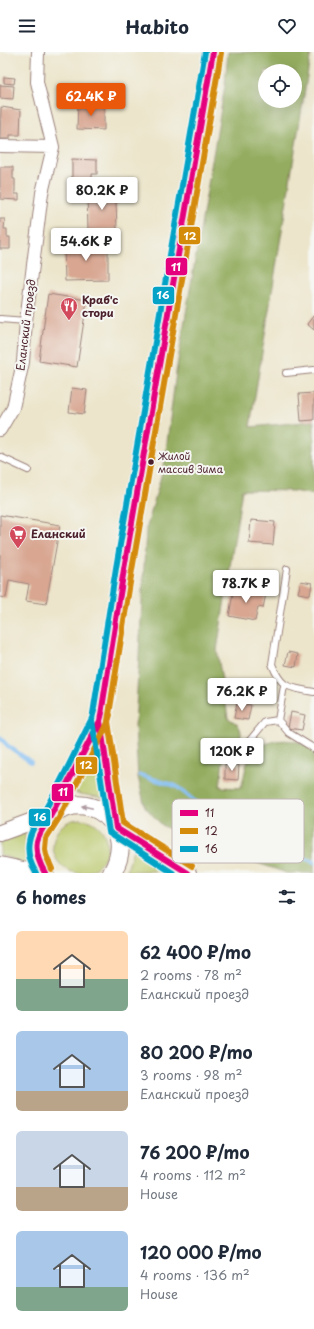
<!DOCTYPE html>
<meta charset="utf-8">
<style>
body{margin:0;font-family:"Playpen Sans",sans-serif;background:#f6f6f7;color:#1f2937;height:100vh;display:flex;flex-direction:column;font-size:15px;white-space:nowrap}
*{box-sizing:border-box;margin:0}
p{font-size:13px;color:#747a83}
.icon{flex:none;width:22px;height:22px;fill:none;stroke:currentColor;stroke-width:2;stroke-linecap:round;stroke-linejoin:round}
.map{position:relative;height:821px;overflow:hidden}
.sheet{display:flex;flex-direction:column;background:#fff;flex:1}
.sheet>*{flex:none}
.buttons{position:absolute;left:258px;top:12px;display:grid;gap:8px}
.buttons a{display:grid;place-items:center;width:44px;height:44px;border-radius:50%;background:#fff;box-shadow:0 4px 16px #0002;font-size:20px}
.price{position:absolute;translate:-50% -34px;padding:0 9px;border-radius:4px;background:#fff;color:#222;font-size:13px;line-height:26px;filter:drop-shadow(0 1px 2px #0008)}
.price::after{content:'';position:absolute;left:50%;top:24px;width:12px;height:9px;margin-left:-6px;background:inherit;clip-path:polygon(0 0,100% 0,50% 100%)}
.price.on{background:#ea580c;color:#fff}
ul{padding:0;list-style:none}
li{display:flex;align-items:center;gap:12px;height:100px;padding:0 16px}
li span{display:grid;place-items:center;flex:none;width:112px;height:80px;border-radius:6px;color:#555}
li>.icon{margin-inline-start:auto}
span .icon{width:48px;height:48px;fill:#fffc;stroke-width:1}
li b{font-size:17px}
h2{display:flex;justify-content:space-between;align-items:center;height:48px;padding:0 16px;font-size:17px}
header{display:flex;justify-content:space-between;align-items:center;height:52px;padding:0 16px;background:#fff;font-size:18px;font-weight:700}
.map>svg:first-child{display:block}
.green{fill:#bac86a;stroke:#82744a}
.forest{fill:#93ac5e;stroke:#6e6644;fill-rule:evenodd}
.lines{fill:none;stroke-linecap:round;stroke-linejoin:round}
.stream{stroke:#81bdf3;stroke-width:4}
.building{fill:#d8a691}
.lane-casing{stroke:#9b827b;stroke-width:8}
.street-casing{stroke:#9b827b;stroke-width:14}
.secondary-casing{stroke:#9b827b;stroke-width:18}
.primary-casing{stroke:#9b827b;stroke-width:20}
.lane{stroke:#fff;stroke-width:6}
.street{stroke:#fff;stroke-width:12}
.secondary{stroke:#fff;stroke-width:16}
.primary{stroke:#fff;stroke-width:18}
.bus-1-casing{stroke:#f6f6f2;stroke-width:9}
.bus-2-casing{stroke:#f6f6f2;stroke-width:9}
.bus-3-casing{stroke:#f6f6f2;stroke-width:9}
.bus-1{stroke:#e5007d;stroke-width:6}
.bus-2{stroke:#d48b09;stroke-width:6}
.bus-3{stroke:#04a2c6;stroke-width:6}
.oneway{fill:#ae9aa0}
.bus-dot{fill:#4a1f2b;stroke:#f6f6f2;stroke-width:1.5}
.labels{text-anchor:middle;stroke-width:4;stroke-linejoin:round;paint-order:stroke}
.bus-label{font-size:10px;fill:#4a1f2b;stroke:#f6f6f2;text-anchor:start}
.poi-label{font-size:11px;font-weight:bold;fill:#4a1f2b;stroke:#f6f6f2;text-anchor:start}
.street-label{font-size:11px;fill:#4a1f2b;stroke:#f6f6f2}
.key{fill:#f6f6f2;stroke:#c2b6b6;stroke-width:1}
.key-label{font-size:11px;fill:#4a1f2b}
.line-badge{stroke:#f6f6f2;stroke-width:1.5}
.badge-label{font-size:11px;text-anchor:middle;font-weight:bold;fill:#fff}
</style>
<header><svg class="icon" aria-label="menu" viewBox="0 0 24 24"><path d="M4 6h16M4 12h16M4 18h16"/></svg>Habito<svg class="icon" aria-label="heart" viewBox="0 0 24 24"><path d="M12 20l-8-8c-3-5 5-10 8-4 3-6 11-1 8 4z"/></svg></header>
<div class="map">
<svg width="314" height="821" viewBox="0 0 314 821">
<rect width="100%" height="100%" fill="#f6f6f2"/>
<filter id="ink" filterUnits="userSpaceOnUse"><feTurbulence type="fractalNoise" baseFrequency=".025" numOctaves="2"/><feDisplacementMap in="SourceGraphic" scale="8" xChannelSelector="R" yChannelSelector="G"/><feConvolveMatrix kernelMatrix="1 2 1 2 8 2 1 2 1" color-interpolation-filters="sRGB"/></filter>
<filter id="wash" filterUnits="userSpaceOnUse"><feTurbulence type="fractalNoise" baseFrequency=".012" numOctaves="4" result="noise"/><feDisplacementMap in="SourceGraphic" scale="16" xChannelSelector="R" yChannelSelector="G"/><feGaussianBlur stdDeviation="0.9" result="paint"/><feColorMatrix in="noise" values="0 0 0 0 0 0 0 0 0 0 0 0 0 0 0 0 0 1.4 0 .05"/><feComposite in="paint" operator="in"/></filter>
<g filter="url(#wash)">
<rect width="100%" height="100%" fill="#ece5cb"/>
<path class="green" d="M 95,701 L 104,746 L 75,741 Z
M53 794a27 27 0 1 1 54 0a27 27 0 1 1-54 0Z
M 25,781 L 27,812 L 0,803 L 0,791 Z
M 133,797 L 173,819 L 127,819 Z"/>
<path class="forest" d="M 228,0 L 311,0 L 250,375 L 314,369 L 314,443 L 293,439 L 242,438 L 217,598 L 228,666 C 236,671 242,674 241,684 L 233,689 L 225,690 L 220,735 L 241,736 C 244,727 245,715 249,706 C 261,685 300,682 314,701 L 314,821 L 287,821 L 187,787 L 162,773 L 145,755 L 138,725 L 135,675 L 146,478 L 164,414 L 176,320 L 225,33 ZM 265,19 L 295,19 L 295,49 L 265,49 Z"/>
<g class="lines">
<path class="stream" d="M 0,686 L 8,694 L 31,710
M 140,723 L 176,734 L 219,769 L 314,810"/>
</g>
<g id="blocks">
<path class="building" d="M 4,25 L 15,26 L 14,32 L 4,31 Z
M 0,33 L 14,34 L 13,47 L 0,46 Z
M 78,52 L 104,53 L 104,78 L 77,77 Z
M 1,55 L 21,58 L 20,83 L 10,83 L 10,87 L 0,87 Z
M 72,107 L 97,108 L 97,122 L 92,122 L 92,129 L 72,129 Z
M 0,115 L 13,115 L 13,127 L 15,127 L 15,142 L 19,142 L 19,148 L 0,147 Z
M 120,141 L 120,150 L 116,150 L 117,177 L 88,178 L 87,142 Z
M 0,167 L 5,167 L 4,177 L 7,177 L 7,185 L 10,185 L 10,197 L 0,197 Z
M 64,191 L 108,191 L 108,228 L 65,229 Z
M 48,242 L 87,248 L 77,315 L 39,309 Z
M 314,263 L 314,278 L 307,272 Z
M 72,336 L 87,338 L 84,362 L 69,360 Z
M 314,341 L 314,368 L 301,369 L 299,342 Z
M 0,463 L 60,473 L 46,552 L 26,549 L 29,532 L 9,528 L 6,546 L 0,545 Z
M 251,468 L 275,470 L 273,493 L 249,491 Z
M 301,529 L 312,531 L 310,543 L 298,541 Z
M 234,536 L 266,542 L 263,556 L 258,555 L 255,569 L 229,564 Z
M 288,600 L 298,602 L 296,615 L 285,613 Z
M 237,651 L 251,653 L 248,668 L 234,666 Z
M 291,660 L 305,663 L 302,678 L 288,676 Z
M 225,712 L 239,713 L 238,728 L 225,727 Z"/>
</g>
</g>
<g filter="url(#ink)">
<use href="#blocks" fill-opacity="0" stroke="#9b827b" stroke-width="1"/>
<g class="lines">
<defs>
<path id="lane" d="M 0,267 L 26,269
M 286,321 L 314,318
M 0,405 L 28,418
M 287,517 L 272,612 C 282,638 289,635 314,640
M 278,668 L 289,681 L 310,694 L 314,697
M 278,668 L 284,634
M 237,704 L 265,670 L 278,668"/>
<path id="street" d="M 0,94 L 53,95 L 37,30 L 38,0
M 0,378 L 13,356 L 23,310 L 26,269 L 42,141 L 53,95"/>
<path id="secondary" d="M 116,776 L 188,821
M 0,781 L 52,762
M 0,813 L 37,821"/>
<path id="primary" d="M 52,762 L 100,669
M 116,776 L 100,669 L 124,517 L 213,0
M 45,821 C 37,808 33,792 41,778 C 69,726 144,764 112,821"/>
</defs>
<use href="#lane" class="lane-casing"/>
<use href="#street" class="street-casing"/>
<use href="#secondary" class="secondary-casing"/>
<use href="#primary" class="primary-casing"/>
<use href="#lane" class="lane"/>
<use href="#street" class="street"/>
<use href="#secondary" class="secondary"/>
<use href="#primary" class="primary"/>
<defs>
<path id="bus-1" d="M 45,821 C 39,811 35,801 37,789 C 40,777 48,770 53,759 C 69,729 84,699 100,669 L 102,661
M 188,821 L 116,776 L 100,669 L 124,517 L 213,0"/>
<path id="bus-2" d="M 192,814 L 123,771 L 108,669 L 132,518 L 221,1
M 52,817 L 46,803 L 45,797 L 46,786 L 59,766 L 107,673 L 110,663"/>
<path id="bus-3" d="M 36,821 C 30,811 27,800 29,789 C 31,775 40,767 46,756 C 63,727 77,696 92,666 L 94,659
M 173,821 L 109,780 L 92,668 L 116,516 L 205,0"/>
</defs>
<use href="#bus-1" class="bus-1-casing"/>
<use href="#bus-2" class="bus-2-casing"/>
<use href="#bus-3" class="bus-3-casing"/>
<use href="#bus-1" class="bus-1"/>
<use href="#bus-2" class="bus-2"/>
<use href="#bus-3" class="bus-3"/>
</g>
<defs><path id="oneway-solid" d="M-6-.8H1V-3.2L6.5 0L1 3.2V.8H-6Z"/></defs>
<use class="oneway" href="#oneway-solid" transform="translate(87 755) rotate(-168)"/>
</g>
<defs>
<symbol id="restaurant-pin" viewBox="-11 -11 22 30"><path d="M0 17L-7.5 6A9.5 9.5 0 1 1 7.5 6Z" fill="#d1495b" stroke="#f6f6f2"/><path d="M-5-6h1v4h1v-4h1v4h1v-4h1v5L-1.5 .5V6h-2V.5L-5-1ZM5-6V6H3V1.5H1.5Q1.5-4 5-6Z" fill="#fff"/></symbol>
<symbol id="supermarket-pin" viewBox="-11 -11 22 30"><path d="M0 17L-7.5 6A9.5 9.5 0 1 1 7.5 6Z" fill="#d1495b" stroke="#f6f6f2"/><path d="M-6-5.5h2.5l.6 2H6L4.5 2H-2.5L-4.4-4H-6ZM-1.5 3.2a1.3 1.3 0 1 0 .1 0ZM3 3.2a1.3 1.3 0 1 0 .1 0Z" fill="#fff"/></symbol>
</defs>
<g fill-rule="evenodd">
<use href="#restaurant-pin" x="59" y="244" width="20" height="27"/>
<use href="#supermarket-pin" x="8" y="472" width="20" height="27"/>
</g>
<circle class="bus-dot" cx="151" cy="410" r="3.5"/>
<g class="labels">
<g class="bus-label">
<text x="158" y="408">Жилой<tspan x="158" dy="13">массив Зима</tspan></text>
</g>
<g class="poi-label">
<text x="82" y="252">Краб'с<tspan x="82" dy="13">стори</tspan></text>
<text x="31" y="486">Еланский</text>
</g>
<g class="street-label">
<text transform="translate(26 273) rotate(-83)" y="4">Еланский проезд</text>
</g>
</g>
<rect x="172" y="747" width="132" height="64" rx="6" class="key"/>
<rect x="180" y="758" width="18" height="6" fill="#e5007d"/>
<rect x="180" y="776" width="18" height="6" fill="#d48b09"/>
<rect x="180" y="794" width="18" height="6" fill="#04a2c6"/>
<g class="key-label">
<text x="205" y="765">11</text>
<text x="205" y="783">12</text>
<text x="205" y="801">16</text>
</g>
<g class="line-badge">
<rect x="178" y="174" width="23" height="19" rx="4" fill="#d48b09"/>
<rect x="165" y="205" width="23" height="19" rx="4" fill="#e5007d"/>
<rect x="152" y="234" width="23" height="19" rx="4" fill="#04a2c6"/>
<rect x="75" y="704" width="23" height="19" rx="4" fill="#d48b09"/>
<rect x="51" y="731" width="23" height="19" rx="4" fill="#e5007d"/>
<rect x="28" y="756" width="23" height="19" rx="4" fill="#04a2c6"/>
</g>
<g class="badge-label">
<text x="190" y="188">12</text>
<text x="176" y="219">11</text>
<text x="163" y="247">16</text>
<text x="86" y="717">12</text>
<text x="63" y="744">11</text>
<text x="40" y="769">16</text>
</g>
</svg>
<div class="buttons">
<a><svg class="icon" aria-label="locate" viewBox="0 0 24 24"><circle cx="12" cy="12" r="6"/><path d="M12 2v4M12 18v4M2 12h4M18 12h4"/></svg></a>
</div>
<b class="price on" style="left:91px;top:65px">62.4K ₽</b>
<b class="price" style="left:102px;top:159px">80.2K ₽</b>
<b class="price" style="left:86px;top:210px">54.6K ₽</b>
<b class="price" style="left:246px;top:552px">78.7K ₽</b>
<b class="price" style="left:242px;top:660px">76.2K ₽</b>
<b class="price" style="left:232px;top:720px">120K ₽</b>
</div>
<section class="sheet">
<h2>6 homes<svg class="icon" aria-label="filters" viewBox="0 0 24 24"><path d="M4 7h16M4 17h16"/><circle cx="9" cy="7" r="2"/><circle cx="15" cy="17" r="2"/></svg></h2>
<ul>
<li><span style="background:linear-gradient(#ffd9b3 60%,#7fa58c 0)"><svg class="icon" aria-label="home" viewBox="0 0 24 24"><path d="M3 11l9-7 9 7M6 9v11h12V9"/></svg></span><div><b>62 400 ₽/mo</b><p>2 rooms · 78 m²</p><p>Еланский проезд</p></div></li>
<li><span style="background:linear-gradient(#a9c7e8 75%,#b9a48a 0)"><svg class="icon" aria-label="home" viewBox="0 0 24 24"><path d="M3 11l9-7 9 7M6 9v11h12V9"/></svg></span><div><b>80 200 ₽/mo</b><p>3 rooms · 98 m²</p><p>Еланский проезд</p></div></li>
<li><span style="background:linear-gradient(#c9d6e8 70%,#b9a48a 0)"><svg class="icon" aria-label="home" viewBox="0 0 24 24"><path d="M3 11l9-7 9 7M6 9v11h12V9"/></svg></span><div><b>76 200 ₽/mo</b><p>4 rooms · 112 m²</p><p>House</p></div></li>
<li><span style="background:linear-gradient(#a9c7e8 70%,#7fa58c 0)"><svg class="icon" aria-label="home" viewBox="0 0 24 24"><path d="M3 11l9-7 9 7M6 9v11h12V9"/></svg></span><div><b>120 000 ₽/mo</b><p>4 rooms · 136 m²</p><p>House</p></div></li>
</ul>
</section>
